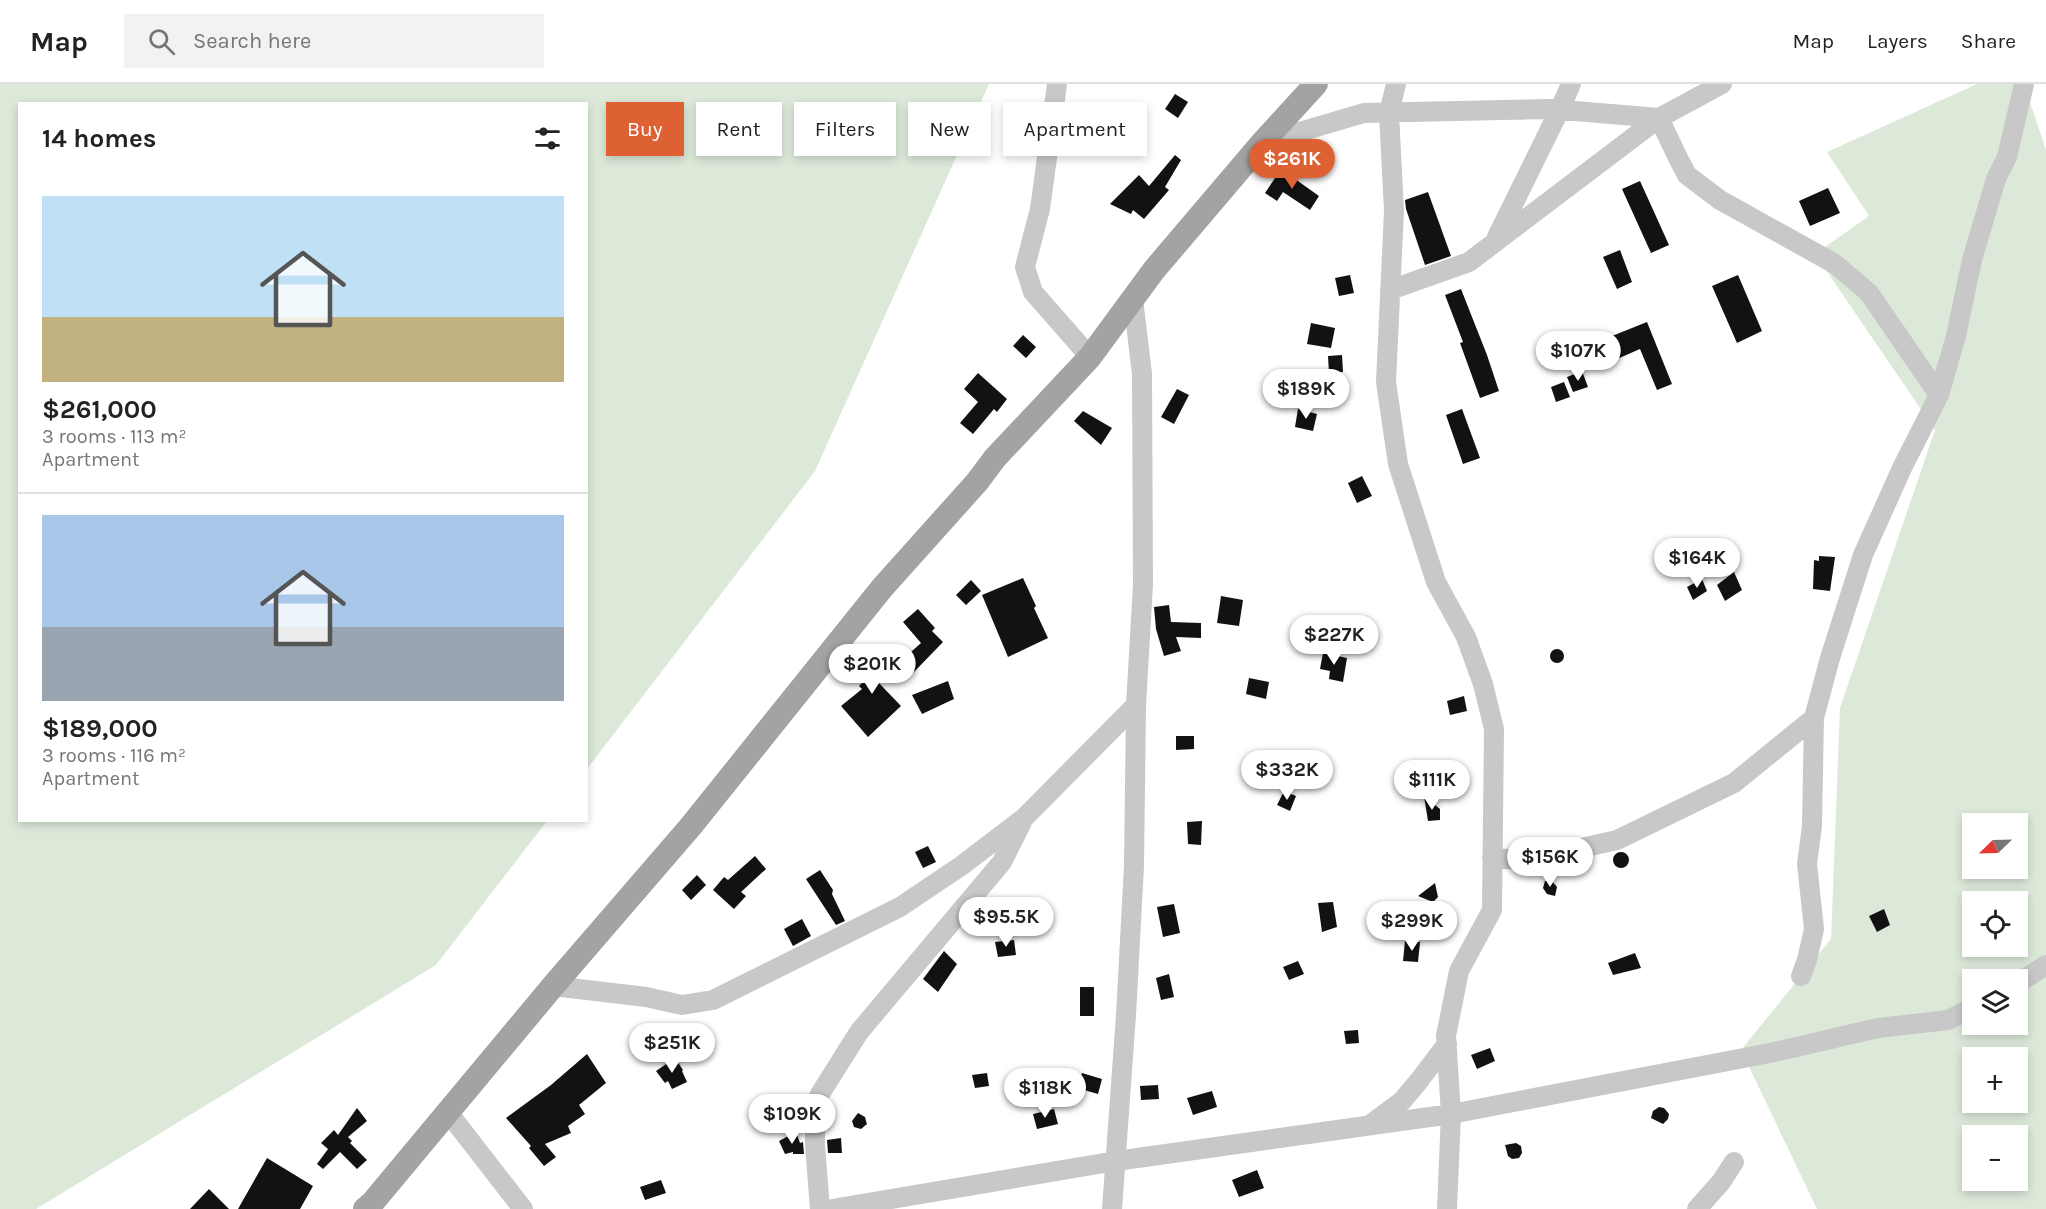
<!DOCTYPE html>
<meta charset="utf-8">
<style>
body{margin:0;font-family:Karla,sans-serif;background:#f2f2f2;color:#222;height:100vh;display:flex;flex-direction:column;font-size:22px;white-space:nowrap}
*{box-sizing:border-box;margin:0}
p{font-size:20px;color:#767676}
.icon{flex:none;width:33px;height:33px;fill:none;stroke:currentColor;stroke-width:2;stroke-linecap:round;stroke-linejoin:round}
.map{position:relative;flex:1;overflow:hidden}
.sheet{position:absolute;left:18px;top:18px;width:570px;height:720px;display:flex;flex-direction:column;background:#fff;border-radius:0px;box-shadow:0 3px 9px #0003}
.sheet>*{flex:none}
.hud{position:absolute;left:606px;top:18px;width:570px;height:54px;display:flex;gap:12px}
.needle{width:39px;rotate:247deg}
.controls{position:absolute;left:1962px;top:729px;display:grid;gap:12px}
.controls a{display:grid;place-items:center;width:66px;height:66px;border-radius:0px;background:#fff;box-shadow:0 3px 9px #0003;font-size:30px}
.price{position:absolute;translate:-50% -51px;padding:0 14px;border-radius:21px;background:#fff;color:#222;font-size:20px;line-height:39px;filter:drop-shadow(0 2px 3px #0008)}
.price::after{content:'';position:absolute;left:50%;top:36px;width:18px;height:14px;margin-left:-9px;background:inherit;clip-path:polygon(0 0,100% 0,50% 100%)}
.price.active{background:#dd6133;color:#fff}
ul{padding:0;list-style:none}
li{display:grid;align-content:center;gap:12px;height:318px;padding:0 24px}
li+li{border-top:2px solid #e0e0e0}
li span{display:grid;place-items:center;height:186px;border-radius:0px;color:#555}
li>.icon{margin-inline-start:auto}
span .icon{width:108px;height:108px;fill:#fffc;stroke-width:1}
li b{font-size:26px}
h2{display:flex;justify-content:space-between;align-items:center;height:72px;padding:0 24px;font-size:26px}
.pill{padding:0 21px;border-radius:0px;background:#fff;box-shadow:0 3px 9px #0003;font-size:21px;line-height:54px}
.pill.active{background:#dd6133;color:#fff}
header{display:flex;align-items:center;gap:36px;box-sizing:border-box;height:84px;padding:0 30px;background:#fff;border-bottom:2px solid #e0e0e0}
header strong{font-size:28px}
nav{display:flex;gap:33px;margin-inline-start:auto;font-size:21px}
.search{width:420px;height:54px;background:#f2f2f2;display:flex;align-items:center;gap:15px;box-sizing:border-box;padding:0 21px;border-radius:0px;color:#767676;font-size:22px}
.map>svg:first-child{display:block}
.green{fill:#dce9d9;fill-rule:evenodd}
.building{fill:#121212}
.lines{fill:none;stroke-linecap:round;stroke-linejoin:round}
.minor{stroke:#c8c8c8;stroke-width:20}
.major{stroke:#a3a3a3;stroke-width:24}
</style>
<header>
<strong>Map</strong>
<div class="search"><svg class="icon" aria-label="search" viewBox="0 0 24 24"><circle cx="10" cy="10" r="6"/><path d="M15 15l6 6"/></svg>Search here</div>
<nav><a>Map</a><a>Layers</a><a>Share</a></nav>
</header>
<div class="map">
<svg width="2046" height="1125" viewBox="0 0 2046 1125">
<rect width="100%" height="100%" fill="#fff"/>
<path class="green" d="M 0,0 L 989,0 L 815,387 L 587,685 L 586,20 L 20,20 L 20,736 L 547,737 L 436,881 L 36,1125 L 0,1125 Z
M 1977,0 L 2024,0 L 2046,66 L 2046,1125 L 1817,1125 L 1741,966 L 1831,855 L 1840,624 L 1935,346 L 1815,170 L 1869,132 L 1827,68 ZM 1972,740 L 2018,740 L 2018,784 L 1972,784 ZM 1972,818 L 2018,818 L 2018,862 L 1972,862 ZM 1972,896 L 2018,896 L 2018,940 L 1972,940 ZM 1972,974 L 2018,974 L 2018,1018 L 1972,1018 ZM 1972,1052 L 2018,1052 L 2018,1096 L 1972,1096 Z"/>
<path class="building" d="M 1175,10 L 1188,18 L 1178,34 L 1165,25 Z
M 1175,71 L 1181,76 L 1165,103 L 1169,106 L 1144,135 L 1133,126 L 1131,130 L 1110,120 L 1139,91 L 1149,102 Z
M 1281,85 L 1319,112 L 1310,126 L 1283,108 L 1277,117 L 1265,109 Z
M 1640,97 L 1669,161 L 1651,169 L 1622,105 Z
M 1828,104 L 1840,129 L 1810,142 L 1799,117 Z
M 1428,108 L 1451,172 L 1425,181 L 1406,125 L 1405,116 Z
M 1620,166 L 1632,198 L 1617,205 L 1603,173 Z
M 1350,191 L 1354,209 L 1339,212 L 1335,194 Z
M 1738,191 L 1762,247 L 1737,259 L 1712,202 Z
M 1461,205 L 1487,271 L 1499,307 L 1480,314 L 1460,259 L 1463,258 L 1445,211 Z
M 1647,238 L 1672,300 L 1657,306 L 1640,265 L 1617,275 L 1607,254 Z
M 1311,239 L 1335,244 L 1331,264 L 1307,260 Z
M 1023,251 L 1036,263 L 1026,274 L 1013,262 Z
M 1342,271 L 1343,288 L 1329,289 L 1328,272 Z
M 1582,287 L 1588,303 L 1573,308 L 1567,293 Z
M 978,289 L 1007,315 L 997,328 L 994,325 L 973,350 L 960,339 L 978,318 L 964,305 Z
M 1564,298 L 1570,313 L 1556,318 L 1551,303 Z
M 1177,305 L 1189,311 L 1174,340 L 1161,333 Z
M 1298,325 L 1317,330 L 1313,347 L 1295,343 Z
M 1462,325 L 1480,374 L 1463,380 L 1446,331 Z
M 1083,327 L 1112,344 L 1101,361 L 1074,337 Z
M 1362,392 L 1372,412 L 1357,419 L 1348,399 Z
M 1819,472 L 1835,473 L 1830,507 L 1813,505 L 1814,476 L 1819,477 Z
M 1734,488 L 1742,506 L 1725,517 L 1717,501 Z
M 1023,494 L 1036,522 L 1034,524 L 1048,554 L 1008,573 L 982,511 Z
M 1702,495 L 1707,507 L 1693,516 L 1687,503 Z
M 971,496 L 981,507 L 966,521 L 956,511 Z
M 1221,512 L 1243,516 L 1239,542 L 1217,539 Z
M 1169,521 L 1171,538 L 1201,539 L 1201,554 L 1176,553 L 1181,567 L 1164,572 L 1156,545 L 1154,523 Z
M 918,525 L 935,544 L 932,547 L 943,558 L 913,589 L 902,576 L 921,559 L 903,538 Z
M1550 572a7 7 0 1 1 14 0a7 7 0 1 1-14 0Z
M 890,567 L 899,580 L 877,597 L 901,622 L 868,653 L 841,622 L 862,605 L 859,602 L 863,598 L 853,588 L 868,572 L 875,579 Z
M 1323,569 L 1347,574 L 1343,598 L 1329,595 L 1330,587 L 1320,585 Z
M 1249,594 L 1269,598 L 1266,615 L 1246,610 Z
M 948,597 L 954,615 L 922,630 L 912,611 Z
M 1464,612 L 1467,627 L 1450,631 L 1447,617 Z
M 1176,652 L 1194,652 L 1194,665 L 1176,666 Z
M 1284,707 L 1296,712 L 1290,727 L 1277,721 Z
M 1424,712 L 1440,725 L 1440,736 L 1428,737 Z
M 1202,737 L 1201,761 L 1188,760 L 1187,738 Z
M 928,762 L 936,778 L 923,784 L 915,768 Z
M1613 776a8 8 0 1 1 16 0a8 8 0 1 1-16 0Z
M 755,772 L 766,785 L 741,808 L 746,812 L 734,825 L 713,806 L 724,793 L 728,796 Z
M 820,786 L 833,806 L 832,810 L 845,837 L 836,841 L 806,795 Z
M 697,791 L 706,801 L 691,816 L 682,806 Z
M 1551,796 L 1557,803 L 1555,812 L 1547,810 L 1543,804 L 1545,797 Z
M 1435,799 L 1438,813 L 1433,818 L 1418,812 Z
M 1333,818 L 1337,843 L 1322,848 L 1318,819 Z
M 1174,820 L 1180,849 L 1163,853 L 1157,823 Z
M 1884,825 L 1890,841 L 1877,848 L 1869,832 Z
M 802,835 L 811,852 L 793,862 L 784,845 Z
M 1014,856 L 1016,871 L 998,873 L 995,858 Z
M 1405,857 L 1420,858 L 1418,878 L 1403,877 Z
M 944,867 L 957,880 L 938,908 L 923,895 Z
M 1635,869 L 1641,884 L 1613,891 L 1608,879 Z
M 1298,877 L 1304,890 L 1289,896 L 1283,883 Z
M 1169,890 L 1174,913 L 1161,916 L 1156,894 Z
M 1080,903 L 1094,903 L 1094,932 L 1080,932 Z
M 1358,946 L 1359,959 L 1346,960 L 1344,947 Z
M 685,953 L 694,956 L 696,963 L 693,968 L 681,974 L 680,961 Z
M 1490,964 L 1495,977 L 1477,985 L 1471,971 Z
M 587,970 L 606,999 L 579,1021 L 585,1030 L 568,1042 L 571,1049 L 545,1060 L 556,1073 L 544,1082 L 529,1064 L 531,1062 L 506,1034 L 551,1001 Z
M 675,974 L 683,986 L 682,987 L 687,998 L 672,1005 L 668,997 L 665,999 L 656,987 Z
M 987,989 L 989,1002 L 975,1004 L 972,991 Z
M 1082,989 L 1102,995 L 1098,1010 L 1077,1004 Z
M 1158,1001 L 1159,1015 L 1141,1016 L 1140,1002 Z
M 1212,1007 L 1217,1023 L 1193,1031 L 1187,1014 Z
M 1659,1023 L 1664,1024 L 1669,1030 L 1668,1035 L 1663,1040 L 1651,1034 L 1653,1027 Z
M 357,1024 L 367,1037 L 348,1053 L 352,1057 L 350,1059 L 367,1076 L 357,1085 L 340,1068 L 323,1085 L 317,1080 L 328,1065 L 321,1059 L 334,1046 L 338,1051 Z
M 1054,1025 L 1058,1040 L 1037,1045 L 1033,1030 Z
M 858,1029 L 865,1033 L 866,1037 L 867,1040 L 861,1045 L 854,1043 L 852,1037 Z
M 796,1048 L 800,1059 L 803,1058 L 804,1070 L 793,1070 L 793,1068 L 785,1070 L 779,1057 Z
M 841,1054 L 842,1069 L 828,1069 L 827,1056 Z
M 1516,1059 L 1521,1062 L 1522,1069 L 1519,1074 L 1512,1075 L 1508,1072 L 1505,1061 Z
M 267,1074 L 313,1102 L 300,1125 L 238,1125 Z
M 1257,1086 L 1264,1104 L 1239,1113 L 1232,1096 Z
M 661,1096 L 666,1109 L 645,1116 L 640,1103 Z
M 209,1105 L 229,1125 L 190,1125 Z"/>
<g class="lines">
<path class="minor" d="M 1057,0 L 1040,125 L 1025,183 L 1033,208 L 1090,273
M 1396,0 L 1389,29 L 1394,127 L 1386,298 L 1398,380 L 1436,498 L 1466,553 L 1483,600 L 1494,645 L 1492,826 L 1459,887 L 1446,952 L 1451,1030 L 1447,1125
M 1262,59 L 1364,29 L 1551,25 L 1659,34 L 1722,0
M 1497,153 L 1560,25 L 1571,0
M 1390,206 L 1469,178 L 1659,34 L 1678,74 L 1687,91 L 1720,116 L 1835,180 L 1869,209 L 1939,311
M 1492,774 L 1528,776 L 1617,756 L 1734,699 L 1814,634
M 1801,892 L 1807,876 L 1814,845 L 1807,780 L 1812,742 L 1814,634 L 1830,574 L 1863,471 L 1902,384 L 1939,311 L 1956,252 L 1972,176 L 1996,95 L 2007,73 L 2024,0
M 2018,899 L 2046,881
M 553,902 L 646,913 L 682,921 L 713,916 L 900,823 L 961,782 L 1024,734 L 1136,621
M 447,1027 L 523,1125
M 1371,1040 L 1402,1017 L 1418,998 L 1447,960
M 820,1125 L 815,1061 L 815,1024 L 820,1010 L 859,948 L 1002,778 L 1022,738
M 832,1125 L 1116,1077 L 1451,1030 L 1770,969 L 1878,944 L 1948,936 L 1972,924
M 1112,1125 L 1126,931 L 1134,782 L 1136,621 L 1143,501 L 1142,290 L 1133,215
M 1697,1125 L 1721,1098 L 1734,1078"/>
<path class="major" d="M 365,1125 L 373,1118 L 553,902 L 691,742 L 882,504 L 977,398 L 995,374 L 1090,273 L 1154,186 L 1262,59 L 1316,0"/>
</g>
</svg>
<div class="controls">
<a><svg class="needle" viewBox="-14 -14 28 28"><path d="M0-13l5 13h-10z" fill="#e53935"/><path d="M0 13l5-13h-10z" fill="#767676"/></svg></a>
<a><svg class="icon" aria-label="locate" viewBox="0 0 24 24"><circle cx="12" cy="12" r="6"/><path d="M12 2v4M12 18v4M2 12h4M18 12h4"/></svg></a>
<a><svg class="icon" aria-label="layers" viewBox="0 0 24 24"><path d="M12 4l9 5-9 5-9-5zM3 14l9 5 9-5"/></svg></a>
<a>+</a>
<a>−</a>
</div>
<b class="price active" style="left:1292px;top:106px">$261K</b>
<b class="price" style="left:1578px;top:298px">$107K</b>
<b class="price" style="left:1306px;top:336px">$189K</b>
<b class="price" style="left:1697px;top:505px">$164K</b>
<b class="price" style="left:1334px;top:582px">$227K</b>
<b class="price" style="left:872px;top:611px">$201K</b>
<b class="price" style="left:1287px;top:717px">$332K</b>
<b class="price" style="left:1432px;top:727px">$111K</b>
<b class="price" style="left:1550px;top:804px">$156K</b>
<b class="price" style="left:1006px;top:864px">$95.5K</b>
<b class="price" style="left:1412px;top:868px">$299K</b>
<b class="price" style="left:672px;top:990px">$251K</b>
<b class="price" style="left:1045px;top:1035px">$118K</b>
<b class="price" style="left:792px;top:1061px">$109K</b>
<div class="hud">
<a class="pill active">Buy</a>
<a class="pill">Rent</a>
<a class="pill">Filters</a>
<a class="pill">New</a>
<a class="pill">Apartment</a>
</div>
<section class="sheet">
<h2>14 homes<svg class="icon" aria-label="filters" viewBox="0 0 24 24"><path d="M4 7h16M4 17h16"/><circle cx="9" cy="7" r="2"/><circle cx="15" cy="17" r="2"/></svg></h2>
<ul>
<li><span style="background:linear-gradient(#bfe0f5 65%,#c2b280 0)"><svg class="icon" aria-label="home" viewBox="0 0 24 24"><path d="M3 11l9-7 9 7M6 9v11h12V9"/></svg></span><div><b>$261,000</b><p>3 rooms · 113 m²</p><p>Apartment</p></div></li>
<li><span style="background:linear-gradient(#a9c7e8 60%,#9aa5b1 0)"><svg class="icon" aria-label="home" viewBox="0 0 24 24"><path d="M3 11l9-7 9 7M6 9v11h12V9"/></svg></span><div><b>$189,000</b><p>3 rooms · 116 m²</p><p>Apartment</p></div></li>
</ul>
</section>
</div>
